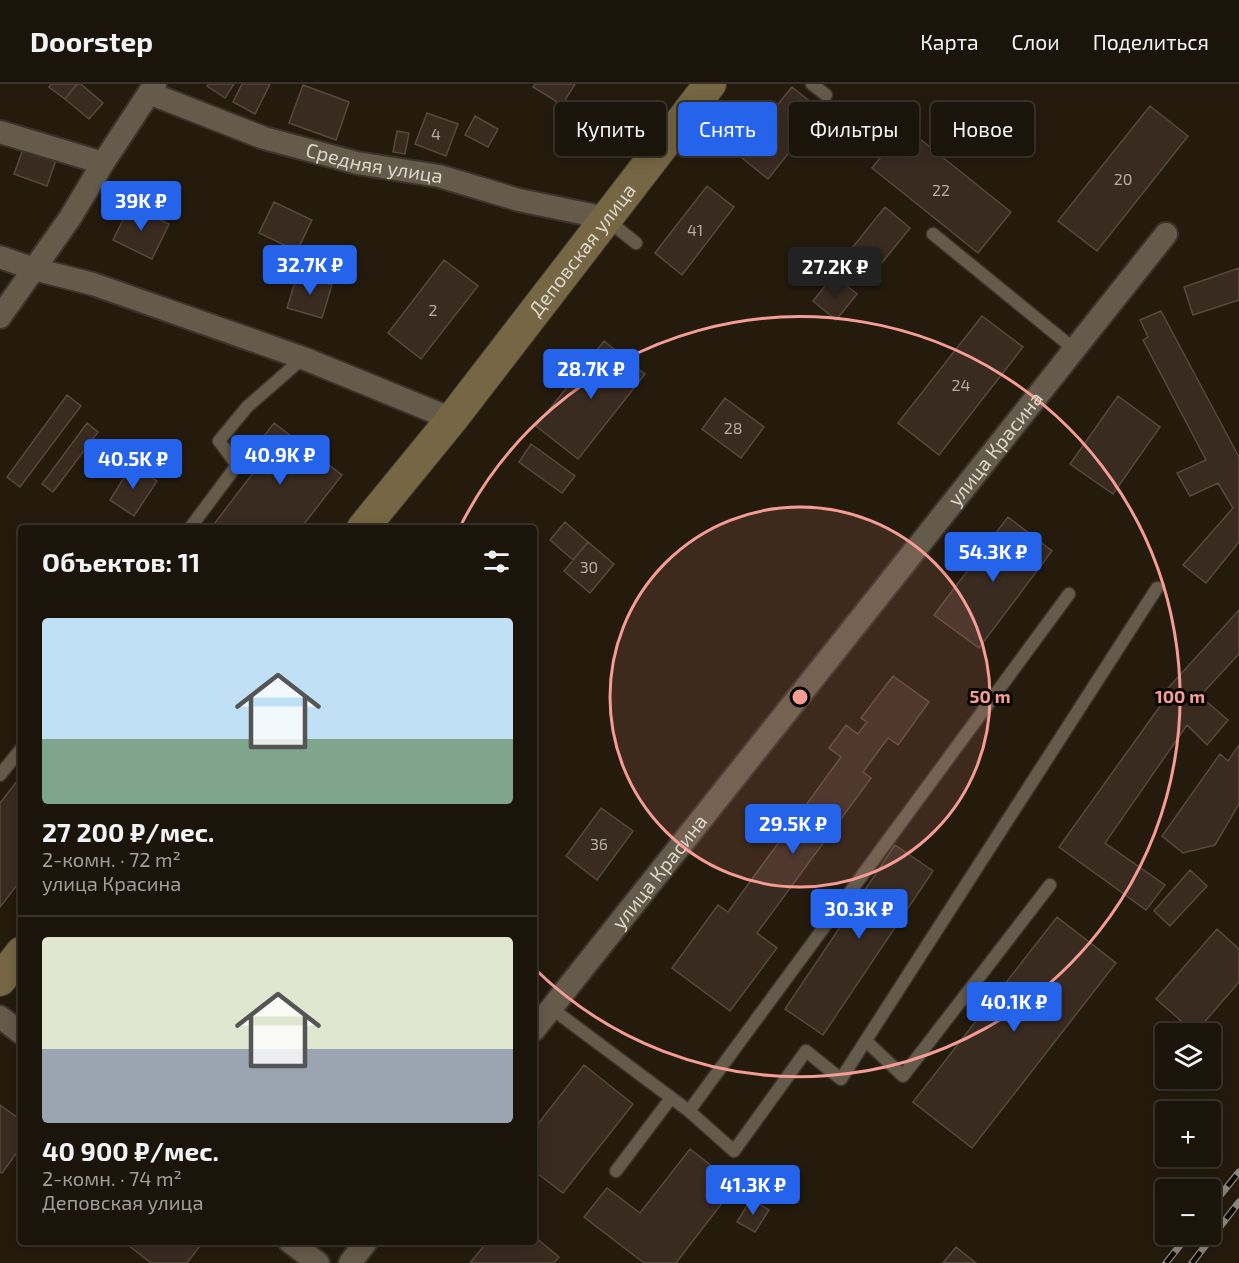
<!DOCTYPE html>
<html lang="ru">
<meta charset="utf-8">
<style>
body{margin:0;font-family:"Exo 2",sans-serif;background:#241d13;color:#f1f3f6;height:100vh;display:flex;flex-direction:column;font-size:22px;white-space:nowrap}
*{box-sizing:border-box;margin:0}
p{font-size:20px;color:#a09e9c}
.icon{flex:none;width:33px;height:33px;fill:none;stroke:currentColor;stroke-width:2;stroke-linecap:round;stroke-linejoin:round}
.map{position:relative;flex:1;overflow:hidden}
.drawer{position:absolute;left:18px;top:441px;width:519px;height:720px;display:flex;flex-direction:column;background:#1b140a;border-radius:6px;box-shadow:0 3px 15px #0003,0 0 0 2px #39332b}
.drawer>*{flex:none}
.banner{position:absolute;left:555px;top:18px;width:570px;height:54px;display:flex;gap:12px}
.buttons{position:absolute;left:1155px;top:939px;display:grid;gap:12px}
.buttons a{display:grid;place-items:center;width:66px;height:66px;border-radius:6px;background:#1b140a;box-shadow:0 3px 15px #0003,0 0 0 2px #39332b;font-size:30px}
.price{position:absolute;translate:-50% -51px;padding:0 14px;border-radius:6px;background:#2563eb;color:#fff;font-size:20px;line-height:39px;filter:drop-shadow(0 2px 3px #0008)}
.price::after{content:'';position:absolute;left:50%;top:36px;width:18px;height:14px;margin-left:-9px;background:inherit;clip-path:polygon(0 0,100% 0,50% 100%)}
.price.active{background:#222;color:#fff}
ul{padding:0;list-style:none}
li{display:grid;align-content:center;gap:12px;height:318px;padding:0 24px}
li+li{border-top:2px solid #39332b}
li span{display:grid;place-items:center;height:186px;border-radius:6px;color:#555}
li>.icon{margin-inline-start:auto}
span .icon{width:108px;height:108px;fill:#fffc;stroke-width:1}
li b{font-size:26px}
h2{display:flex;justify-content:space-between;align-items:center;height:72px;padding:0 24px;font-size:26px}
.tag{padding:0 21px;border-radius:6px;background:#1b140a;box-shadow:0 3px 15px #0003,0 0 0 2px #39332b;font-size:21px;line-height:54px}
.tag.active{background:#2563eb;color:#fff}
header{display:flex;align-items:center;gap:36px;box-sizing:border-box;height:84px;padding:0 30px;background:#1b140a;border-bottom:2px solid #39332b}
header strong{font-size:28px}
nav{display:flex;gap:33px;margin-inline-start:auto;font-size:21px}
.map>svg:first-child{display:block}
.building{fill:#3a2b21;stroke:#58483d;stroke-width:1.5}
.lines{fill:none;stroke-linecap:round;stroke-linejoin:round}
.lane-casing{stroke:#3b342d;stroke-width:15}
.street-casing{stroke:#3b342d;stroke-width:26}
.secondary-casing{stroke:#3b342d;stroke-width:34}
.lane{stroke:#655b4b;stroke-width:12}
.street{stroke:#655b4b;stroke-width:22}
.secondary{stroke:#766643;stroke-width:32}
.rail-casing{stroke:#8d877b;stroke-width:7}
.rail{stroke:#0a0703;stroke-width:4.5;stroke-dasharray:14;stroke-linecap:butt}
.ring{fill:none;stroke:#f59c95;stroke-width:3}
.labels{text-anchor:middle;stroke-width:6;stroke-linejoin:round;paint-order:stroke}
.number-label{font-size:16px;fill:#b4aca2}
.street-label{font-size:20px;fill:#dcd7cd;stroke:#0a0703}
.centre{fill:#f59c95;stroke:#0a0703;stroke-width:3}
.ring-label{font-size:18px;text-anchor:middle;font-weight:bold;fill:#f59c95;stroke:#0a0703;stroke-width:6;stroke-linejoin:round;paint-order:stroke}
</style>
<header>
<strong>Doorstep</strong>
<nav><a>Карта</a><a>Слои</a><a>Поделиться</a></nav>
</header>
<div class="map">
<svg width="1239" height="1179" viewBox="0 0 1239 1179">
<rect width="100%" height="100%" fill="#241b0d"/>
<path class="building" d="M 51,0 L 77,0 L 65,15 L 49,3 Z
M 77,0 L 81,0 L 103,19 L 89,35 L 65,15 Z
M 209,0 L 234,0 L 225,14 L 207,2 Z
M 242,0 L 270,0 L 255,30 L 233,18 Z
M 535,0 L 575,0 L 562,21 L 533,3 Z
M 303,1 L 349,18 L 336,56 L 289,39 Z
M 792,3 L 822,27 L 768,95 L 737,70 Z
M 1150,22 L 1188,52 L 1097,167 L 1058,137 Z
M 427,29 L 458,40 L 446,72 L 415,60 Z
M 475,32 L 498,45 L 488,63 L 465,51 Z
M 905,43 L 1011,128 L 978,169 L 872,84 Z
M 397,47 L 409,49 L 405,70 L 393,68 Z
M 24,62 L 57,73 L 47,102 L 14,90 Z
M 707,102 L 734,123 L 682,191 L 655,169 Z
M 274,118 L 312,136 L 297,167 L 259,149 Z
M 130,122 L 169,140 L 152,175 L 113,156 Z
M 885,123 L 910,144 L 869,195 L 844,174 Z
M 444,176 L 478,202 L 421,275 L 388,249 Z
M 1239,184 L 1239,216 L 1193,231 L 1184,203 Z
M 297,191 L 332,201 L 322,234 L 287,224 Z
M 834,191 L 857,210 L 836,236 L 813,217 Z
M 1161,227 L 1239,373 L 1239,458 L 1206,499 L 1183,481 L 1233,424 L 1218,399 L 1190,412 L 1177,389 L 1206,376 L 1143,256 L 1148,253 L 1140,236 Z
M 982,232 L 1023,263 L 939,371 L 898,339 Z
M 604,257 L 645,290 L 578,375 L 536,342 Z
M 67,311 L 81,322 L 20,403 L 7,393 Z
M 1118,312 L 1160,343 L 1113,410 L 1070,380 Z
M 725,314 L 764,343 L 741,374 L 702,345 Z
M 87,339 L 98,348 L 53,408 L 42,400 Z
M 274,339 L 342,391 L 301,444 L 211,444 L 260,380 L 250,371 Z
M 531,360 L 575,392 L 562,409 L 519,378 Z
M 132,381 L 157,397 L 134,432 L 110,416 Z
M 1008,433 L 1052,467 L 979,564 L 934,531 Z
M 565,438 L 588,458 L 573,476 L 550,456 Z
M 588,458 L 614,480 L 590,509 L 564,487 Z
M 1239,526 L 1239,570 L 1200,612 L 1228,636 L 1207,661 L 1187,641 L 1105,759 L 1165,801 L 1146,826 L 1059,763 L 1163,618 L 1159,614 Z
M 893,592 L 929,618 L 898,661 L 888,654 L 863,688 L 871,694 L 757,849 L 777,864 L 730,927 L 672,884 L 718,821 L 728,828 L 841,673 L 829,664 L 846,641 L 858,650 L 867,638 L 861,634 Z
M 1239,661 L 1239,720 L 1215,761 L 1183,769 L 1162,752 L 1220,670 L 1228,677 Z
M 21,692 L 21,796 L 0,823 L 0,719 Z
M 601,724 L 633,747 L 597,796 L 566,772 Z
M 895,761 L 933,787 L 823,951 L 785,925 Z
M 1190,786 L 1207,802 L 1170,842 L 1154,827 Z
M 1057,833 L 1116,879 L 972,1064 L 913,1018 Z
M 1217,845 L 1239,865 L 1239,898 L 1195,949 L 1156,915 Z
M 584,981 L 633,1020 L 563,1109 L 534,1087 L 534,1045 Z
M 0,1021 L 21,1036 L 21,1063 L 2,1089 L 0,1088 Z
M 690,1065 L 736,1101 L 676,1179 L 644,1179 L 584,1133 L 607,1104 L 640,1129 Z
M 751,1115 L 769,1126 L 755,1148 L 737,1138 Z
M 534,1152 L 559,1173 L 554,1179 L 470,1179 L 487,1158 L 534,1158 Z
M 124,1158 L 195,1158 L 200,1162 L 187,1179 L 151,1179 Z
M 956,1163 L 976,1179 L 943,1179 Z"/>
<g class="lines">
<defs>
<path id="lane" d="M 812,0 L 826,11
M 606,135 L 636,159
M 933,150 L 1074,265
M 190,444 L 237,381 L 219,357 L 247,323 L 303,274
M 0,691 L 21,665
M 551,924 L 689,1027 L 1069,510
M 866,957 L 903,992 L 1050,801
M 689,1027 L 734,1067 L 806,967 L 841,995 L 1157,504
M 616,1087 L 671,1014"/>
<g id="street">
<path id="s1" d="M 149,9 L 264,54 L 357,79 L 439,92 L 519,116 L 606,134"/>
<path d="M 0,48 L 103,79"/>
<path d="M 0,173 L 34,185 L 93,200 L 303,274 L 452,335"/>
<path d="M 0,233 L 70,134 L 103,79 L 155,0"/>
<path d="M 0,933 L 21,949"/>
<path id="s2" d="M 534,946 L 1166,150"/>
<path d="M 290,1158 L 318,1179"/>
<path d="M 350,1179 L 366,1158"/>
</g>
<g id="secondary">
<path id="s3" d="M 363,444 L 452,335 L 710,0"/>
<path d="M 0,896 L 21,869"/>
</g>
</defs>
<use href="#lane" class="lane-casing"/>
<use href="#street" class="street-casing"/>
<use href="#secondary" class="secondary-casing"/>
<use href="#lane" class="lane"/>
<use href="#street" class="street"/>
<use href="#secondary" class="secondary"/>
<defs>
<path id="rail" d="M 1210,1124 L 1239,1088
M 1166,1179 L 1189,1150
M 1192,1179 L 1239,1118"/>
</defs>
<use href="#rail" class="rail-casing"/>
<use href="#rail" class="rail"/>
</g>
<circle cx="800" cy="613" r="190" fill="#f59c95" fill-opacity=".12"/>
<g class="ring">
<circle cx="800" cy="613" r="190"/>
<path d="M460 443A380 380 0 1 1 536 886"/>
</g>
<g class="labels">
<g class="number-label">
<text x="436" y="56">4</text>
<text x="1123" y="101">20</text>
<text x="941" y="112">22</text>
<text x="695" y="152">41</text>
<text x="433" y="232">2</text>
<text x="961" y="307">24</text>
<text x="733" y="350">28</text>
<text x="589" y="489">30</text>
<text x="599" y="766">36</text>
</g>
<g class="street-label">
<text dy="7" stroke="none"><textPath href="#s1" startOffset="237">Средняя улица</textPath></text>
<text dy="7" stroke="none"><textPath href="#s3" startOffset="354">Деповская улица</textPath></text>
<text dy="7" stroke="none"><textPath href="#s2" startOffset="742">улица Красина</textPath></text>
<text dy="7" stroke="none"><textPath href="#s2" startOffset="202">улица Красина</textPath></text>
</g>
</g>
<circle cx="800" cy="613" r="9" class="centre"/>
<g class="ring-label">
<text x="990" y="619">50 m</text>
<text x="1180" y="619">100 m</text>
</g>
</svg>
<div class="buttons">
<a><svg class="icon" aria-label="layers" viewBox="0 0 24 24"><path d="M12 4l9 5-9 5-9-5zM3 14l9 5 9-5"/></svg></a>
<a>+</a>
<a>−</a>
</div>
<b class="price" style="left:141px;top:148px">39K ₽</b>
<b class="price" style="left:310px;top:212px">32.7K ₽</b>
<b class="price active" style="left:835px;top:214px">27.2K ₽</b>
<b class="price" style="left:591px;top:316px">28.7K ₽</b>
<b class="price" style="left:280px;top:402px">40.9K ₽</b>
<b class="price" style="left:133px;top:406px">40.5K ₽</b>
<b class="price" style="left:993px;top:499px">54.3K ₽</b>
<b class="price" style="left:793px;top:771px">29.5K ₽</b>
<b class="price" style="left:859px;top:856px">30.3K ₽</b>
<b class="price" style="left:1014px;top:949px">40.1K ₽</b>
<b class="price" style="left:753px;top:1132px">41.3K ₽</b>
<div class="banner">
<a class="tag">Купить</a>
<a class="tag active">Снять</a>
<a class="tag">Фильтры</a>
<a class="tag">Новое</a>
</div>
<section class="drawer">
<h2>Объектов: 11<svg class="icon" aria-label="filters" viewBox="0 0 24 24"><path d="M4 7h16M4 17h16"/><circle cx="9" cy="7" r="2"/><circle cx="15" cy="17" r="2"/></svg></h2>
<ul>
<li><span style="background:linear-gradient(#bfe0f5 65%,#7fa58c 0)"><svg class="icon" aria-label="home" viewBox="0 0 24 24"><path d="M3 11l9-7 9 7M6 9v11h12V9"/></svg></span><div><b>27 200 ₽/мес.</b><p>2-комн. · 72 m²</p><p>улица Красина</p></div></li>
<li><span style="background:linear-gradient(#dfe7d0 60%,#9aa5b1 0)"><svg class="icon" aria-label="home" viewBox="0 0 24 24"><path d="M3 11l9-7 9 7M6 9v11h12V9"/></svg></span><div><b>40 900 ₽/мес.</b><p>2-комн. · 74 m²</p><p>Деповская улица</p></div></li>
</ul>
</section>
</div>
